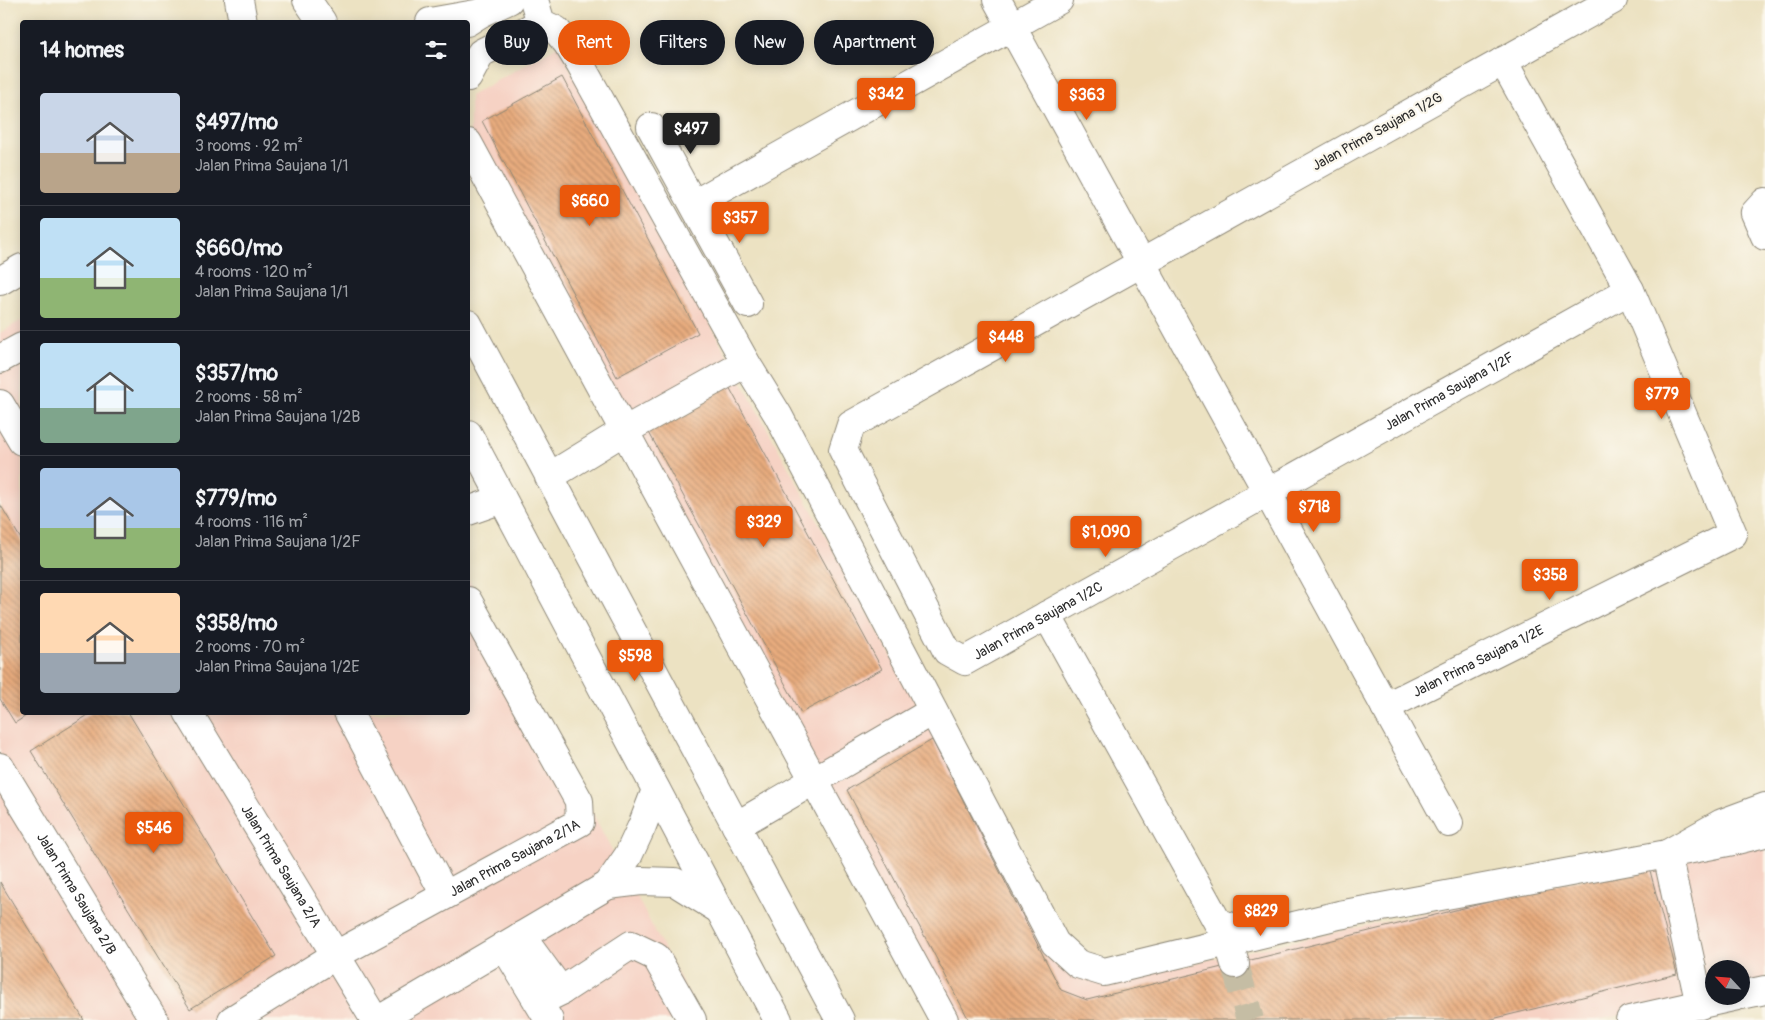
<!DOCTYPE html>
<meta charset="utf-8">
<style>
body{margin:0;font-family:Pangolin,sans-serif;background:#20242c;color:#f1f3f6;height:100vh;display:flex;flex-direction:column;font-size:19px;white-space:nowrap}
*{box-sizing:border-box;margin:0}
p{font-size:16px;color:#9ea1a6}
.icon{flex:none;width:28px;height:28px;fill:none;stroke:currentColor;stroke-width:2;stroke-linecap:round;stroke-linejoin:round}
.map{position:relative;flex:1;overflow:hidden}
.sheet{position:absolute;left:20px;top:20px;width:450px;height:695px;display:flex;flex-direction:column;background:#171b24;border-radius:5px;box-shadow:0 2px 12px #0003}
.sheet>*{flex:none}
.hud{position:absolute;left:485px;top:20px;width:475px;height:45px;display:flex;gap:10px}
.needle{width:32px;rotate:296deg}
.fabs{position:absolute;left:1705px;top:960px;display:grid;gap:10px}
.fabs a{display:grid;place-items:center;width:45px;height:45px;border-radius:50%;background:#171b24;box-shadow:0 2px 12px #0003;font-size:25px}
.price{position:absolute;translate:-50% -42px;padding:0 11px;border-radius:5px;background:#ea580c;color:#fff;font-size:16px;line-height:32px;filter:drop-shadow(0 1px 2px #0008)}
.price::after{content:'';position:absolute;left:50%;top:30px;width:15px;height:11px;margin-left:-8px;background:inherit;clip-path:polygon(0 0,100% 0,50% 100%)}
.price.selected{background:#222;color:#fff}
ul{padding:0;list-style:none}
li{display:flex;align-items:center;gap:15px;height:125px;padding:0 20px}
li+li{border-top:1px solid #363941}
li span{display:grid;place-items:center;flex:none;width:140px;height:100px;border-radius:5px;color:#555}
li>.icon{margin-inline-start:auto}
span .icon{width:60px;height:60px;fill:#fffc;stroke-width:1}
li b{font-size:21px}
h2{display:flex;justify-content:space-between;align-items:center;height:60px;padding:0 20px;font-size:21px}
.chip{padding:0 18px;border-radius:22px;background:#171b24;box-shadow:0 2px 12px #0003;font-size:18px;line-height:45px}
.chip.selected{background:#ea580c;color:#fff}
.map>svg:first-child{display:block}
.built{fill:#f6d2c4}
.building{fill:url(#building-back-hatch)}
.lines{fill:none;stroke-linecap:round;stroke-linejoin:round}
.minor-tunnel{stroke:#c5bda4;stroke-width:28;stroke-dasharray:28 14;stroke-linecap:butt}
.minor-casing{stroke:#8c8676;stroke-width:30}
.minor{stroke:#fff;stroke-width:28}
.labels{text-anchor:middle;stroke-width:4.5;stroke-linejoin:round;paint-order:stroke}
.street-label{font-size:14px;fill:#2b2b2b;stroke:#fbf7ec}
</style>
<div class="map">
<svg width="1765" height="1020" viewBox="0 0 1765 1020">
<defs>
<pattern id="building-back-hatch" width="6" height="6" patternUnits="userSpaceOnUse" patternTransform="scale(1.25)"><rect width="6" height="6" fill="#e8ac7e"/><path d="M-1 5l2 2M0 0l6 6M5-1l2 2" fill="none" stroke="#bc8c67"/></pattern>
</defs>
<rect width="100%" height="100%" fill="#fbf7ec"/>
<filter id="ink" filterUnits="userSpaceOnUse"><feTurbulence type="fractalNoise" baseFrequency=".02" numOctaves="2"/><feDisplacementMap in="SourceGraphic" scale="10" xChannelSelector="R" yChannelSelector="G"/><feConvolveMatrix kernelMatrix="1 2 1 2 8 2 1 2 1" color-interpolation-filters="sRGB"/></filter>
<filter id="wash" filterUnits="userSpaceOnUse"><feTurbulence type="fractalNoise" baseFrequency=".0096" numOctaves="4" result="noise"/><feDisplacementMap in="SourceGraphic" scale="20" xChannelSelector="R" yChannelSelector="G"/><feGaussianBlur stdDeviation="1.12" result="paint"/><feColorMatrix in="noise" values="0 0 0 0 0 0 0 0 0 0 0 0 0 0 0 0 0 1.4 0 .05"/><feComposite in="paint" operator="in"/></filter>
<g filter="url(#wash)">
<rect width="100%" height="100%" fill="#ece2c2"/>
<path class="built" d="M 558,46 L 1061,966 L 1101,983 L 1660,862 L 1765,838 L 1765,981 L 1741,987 L 1741,969 L 1714,969 L 1714,994 L 1598,1020 L 952,1020 L 470,135 L 470,96 Z
M 22,320 L 22,712 L 468,712 L 468,578 L 702,1020 L 0,1020 L 0,333 Z"/>
<g id="blocks">
<path class="building" d="M 562,77 L 698,333 L 617,377 L 482,121 Z
M 727,383 L 882,669 L 801,713 L 646,427 Z
M 0,504 L 22,541 L 22,712 L 32,712 L 15,723 L 0,699 Z
M 93,712 L 128,712 L 276,956 L 190,1009 L 31,751 Z
M 932,740 L 1061,990 L 1087,1000 L 1648,863 L 1677,974 L 1488,1020 L 969,1020 L 847,790 Z
M 0,882 L 84,1020 L 0,1020 Z"/>
</g>
</g>
<g filter="url(#ink)">
<use href="#blocks" fill-opacity="0" stroke="#8c8676" stroke-width="1"/>
<g class="lines">
<path class="minor-tunnel" d="M 1235,964 L 1250,1020"/>
<defs>
<g id="minor">
<path d="M 239,0 L 243,22"/>
<path d="M 307,0 L 322,22"/>
<path d="M 534,0 L 541,23 L 556,30 L 567,43 L 580,64 L 746,363 L 778,415 L 1055,943 L 1078,964 L 1104,972 L 1339,915 L 1667,854 L 1733,841 L 1765,833"/>
<path d="M 997,0 L 1449,823"/>
<path id="s1" d="M 1613,0 L 851,425 L 843,450 L 947,651 L 965,661 L 1630,290"/>
<path d="M 430,22 L 481,13"/>
<path d="M 467,22 L 481,13 L 509,0"/>
<path d="M 468,77 L 481,53 L 541,23"/>
<path d="M 651,127 L 748,304"/>
<path d="M 468,143 L 944,1020"/>
<path d="M 1765,202 L 1755,213 L 1765,236"/>
<path d="M 694,204 L 1059,0"/>
<path d="M 0,281 L 22,268"/>
<path d="M 468,324 L 840,1020"/>
<path d="M 0,359 L 22,347"/>
<path d="M 0,404 L 22,441"/>
<path d="M 468,434 L 778,1020"/>
<path d="M 549,477 L 624,431 L 746,363"/>
<path d="M 468,511 L 502,499"/>
<path d="M 1047,615 L 1218,923 L 1240,929 L 1259,924"/>
<path id="s2" d="M 1385,707 L 1733,534 L 1630,290 L 1503,61"/>
<path id="s3" d="M 188,712 L 375,1020"/>
<path d="M 348,712 L 445,895"/>
<path id="s4" d="M 0,767 L 154,1020"/>
<path d="M 736,826 L 933,711"/>
<path d="M 608,885 L 641,881 L 675,882 L 718,909"/>
<path d="M 521,936 L 561,991"/>
<path d="M 1229,943 L 1235,964"/>
<path d="M 504,946 L 549,1020"/>
<path d="M 1741,995 L 1765,990"/>
<path d="M 539,1002 L 561,991 L 631,945 L 656,957 L 692,1020"/>
<path d="M 1700,1005 L 1667,854 L 1722,823 L 1765,807"/>
<path id="s5" d="M 232,1020 L 336,955 L 580,822 L 579,801 L 468,601"/>
<path d="M 379,1020 L 608,885 L 628,856 L 642,826 L 656,790"/>
<path d="M 1630,1020 L 1737,996"/>
</g>
</defs>
<use href="#minor" class="minor-casing"/>
<use href="#minor" class="minor"/>
</g>
</g>
<g class="labels">
<g class="street-label">
<text transform="translate(1377 131) rotate(-29)" y="5">Jalan Prima Saujana 1/2G</text>
<text dy="5" stroke="none"><textPath href="#s1" startOffset="1700">Jalan Prima Saujana 1/2F</textPath></text>
<text dy="5" stroke="none"><textPath href="#s1" startOffset="1229">Jalan Prima Saujana 1/2C</textPath></text>
<text dy="5" stroke="none"><textPath href="#s2" startOffset="104">Jalan Prima Saujana 1/2E</textPath></text>
<text dy="5" stroke="none"><textPath href="#s5" startOffset="326">Jalan Prima Saujana 2/1A</textPath></text>
<text dy="5" stroke="none"><textPath href="#s3" startOffset="180">Jalan Prima Saujana 2/A</textPath></text>
<text dy="5" stroke="none"><textPath href="#s4" startOffset="148">Jalan Prima Saujana 2/B</textPath></text>
</g>
</g>
</svg>
<div class="fabs">
<a><svg class="needle" viewBox="-14 -14 28 28"><path d="M0-13l5 13h-10z" fill="#e53935"/><path d="M0 13l5-13h-10z" fill="#9ea1a6"/></svg></a>
</div>
<b class="price" style="left:886px;top:120px">$342</b>
<b class="price" style="left:1087px;top:121px">$363</b>
<b class="price selected" style="left:691px;top:155px">$497</b>
<b class="price" style="left:590px;top:227px">$660</b>
<b class="price" style="left:740px;top:244px">$357</b>
<b class="price" style="left:1006px;top:363px">$448</b>
<b class="price" style="left:1662px;top:420px">$779</b>
<b class="price" style="left:1314px;top:533px">$718</b>
<b class="price" style="left:764px;top:548px">$329</b>
<b class="price" style="left:1106px;top:558px">$1,090</b>
<b class="price" style="left:1550px;top:601px">$358</b>
<b class="price" style="left:635px;top:682px">$598</b>
<b class="price" style="left:154px;top:854px">$546</b>
<b class="price" style="left:1261px;top:937px">$829</b>
<div class="hud">
<a class="chip">Buy</a>
<a class="chip selected">Rent</a>
<a class="chip">Filters</a>
<a class="chip">New</a>
<a class="chip">Apartment</a>
</div>
<section class="sheet">
<h2>14 homes<svg class="icon" aria-label="filters" viewBox="0 0 24 24"><path d="M4 7h16M4 17h16"/><circle cx="9" cy="7" r="2"/><circle cx="15" cy="17" r="2"/></svg></h2>
<ul>
<li><span style="background:linear-gradient(#c9d6e8 60%,#b9a48a 0)"><svg class="icon" aria-label="home" viewBox="0 0 24 24"><path d="M3 11l9-7 9 7M6 9v11h12V9"/></svg></span><div><b>$497/mo</b><p>3 rooms · 92 m²</p><p>Jalan Prima Saujana 1/1</p></div></li>
<li><span style="background:linear-gradient(#bfe0f5 60%,#8fb573 0)"><svg class="icon" aria-label="home" viewBox="0 0 24 24"><path d="M3 11l9-7 9 7M6 9v11h12V9"/></svg></span><div><b>$660/mo</b><p>4 rooms · 120 m²</p><p>Jalan Prima Saujana 1/1</p></div></li>
<li><span style="background:linear-gradient(#bfe0f5 65%,#7fa58c 0)"><svg class="icon" aria-label="home" viewBox="0 0 24 24"><path d="M3 11l9-7 9 7M6 9v11h12V9"/></svg></span><div><b>$357/mo</b><p>2 rooms · 58 m²</p><p>Jalan Prima Saujana 1/2B</p></div></li>
<li><span style="background:linear-gradient(#a9c7e8 60%,#8fb573 0)"><svg class="icon" aria-label="home" viewBox="0 0 24 24"><path d="M3 11l9-7 9 7M6 9v11h12V9"/></svg></span><div><b>$779/mo</b><p>4 rooms · 116 m²</p><p>Jalan Prima Saujana 1/2F</p></div></li>
<li><span style="background:linear-gradient(#ffd9b3 60%,#9aa5b1 0)"><svg class="icon" aria-label="home" viewBox="0 0 24 24"><path d="M3 11l9-7 9 7M6 9v11h12V9"/></svg></span><div><b>$358/mo</b><p>2 rooms · 70 m²</p><p>Jalan Prima Saujana 1/2E</p></div></li>
</ul>
</section>
</div>
